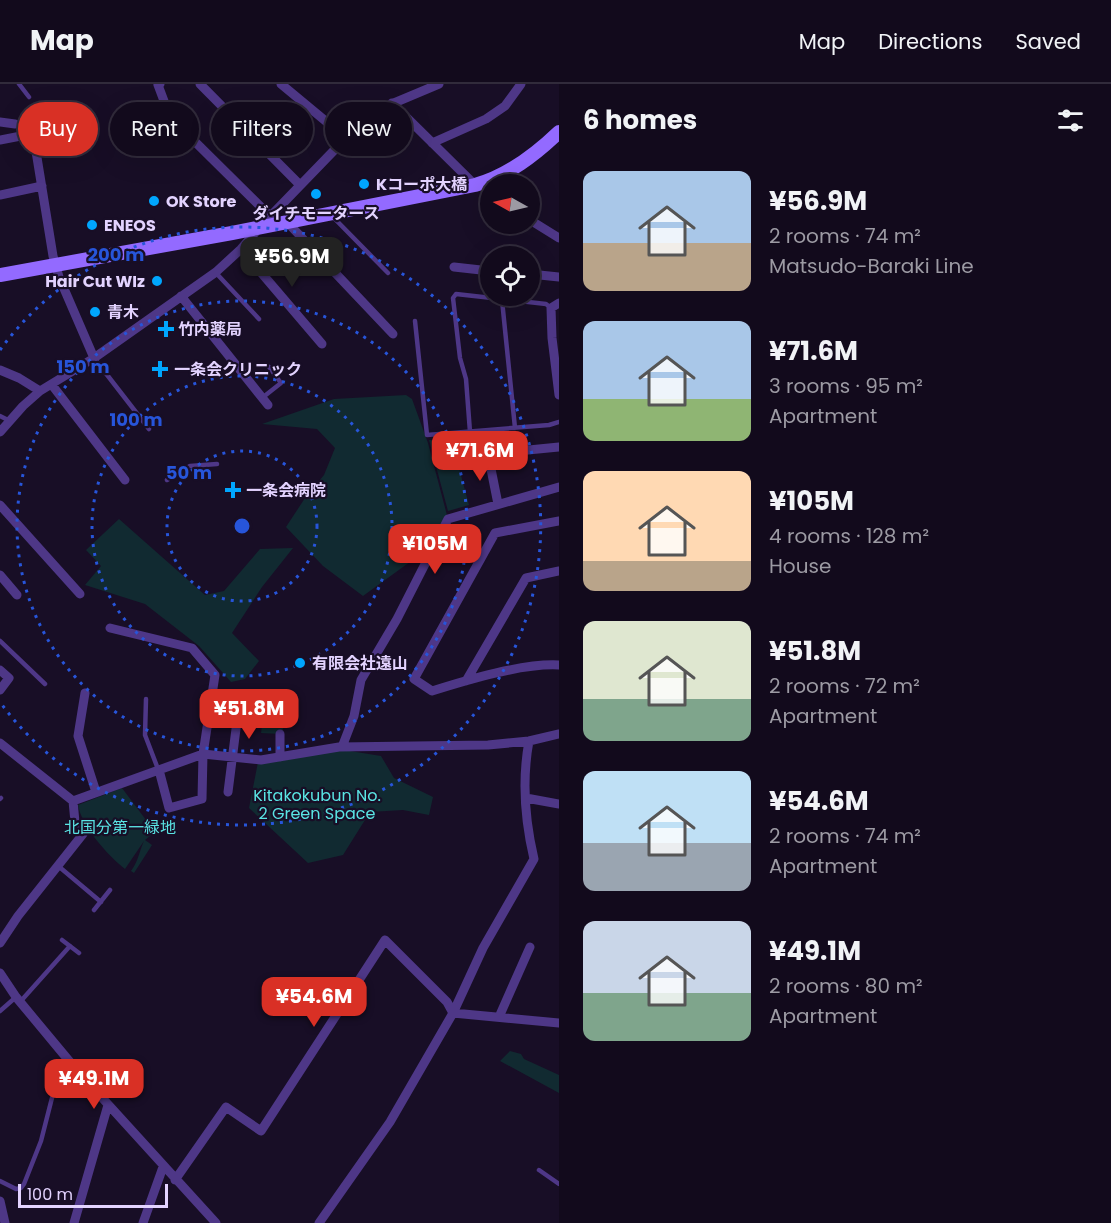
<!DOCTYPE html>
<meta charset="utf-8">
<style>
body{margin:0;font-family:Poppins,"Noto Sans JP",sans-serif;background:#1b1325;color:#f1f3f6;height:100vh;display:flex;flex-direction:column;font-size:22px;white-space:nowrap}
*{box-sizing:border-box;margin:0}
p{font-size:20px;color:#9c9aa3}
.icon{flex:none;width:33px;height:33px;fill:none;stroke:currentColor;stroke-width:2;stroke-linecap:round;stroke-linejoin:round}
.map{position:relative;flex:1;overflow:hidden}
.sheet{display:flex;flex-direction:column;background:#120a1c;width:552px}
.sheet>*{flex:none}
.hud{position:absolute;left:18px;top:18px;width:450px;height:54px;display:flex;gap:12px}
.needle{width:39px;rotate:278deg}
.controls{position:absolute;left:480px;top:90px;display:grid;gap:12px}
.controls a{display:grid;place-items:center;width:60px;height:60px;border-radius:50%;background:#120a1c;box-shadow:0 6px 24px #0002,0 0 0 2px #312b3b;font-size:30px}
.scale{position:absolute;left:18px;bottom:15px;width:150px;box-sizing:border-box;padding-left:6px;border:3px solid #e3d3ff;border-top:0;font-size:16px;line-height:21px;white-space:nowrap;color:#e3d3ff;-webkit-text-stroke:4px #180e26;paint-order:stroke}
.price{position:absolute;translate:-50% -51px;padding:0 14px;border-radius:12px;background:#d93025;color:#fff;font-size:20px;line-height:39px;filter:drop-shadow(0 2px 3px #0008)}
.price::after{content:'';position:absolute;left:50%;top:36px;width:18px;height:14px;margin-left:-9px;background:inherit;clip-path:polygon(0 0,100% 0,50% 100%)}
.price.selected{background:#222;color:#fff}
ul{padding:0;list-style:none}
li{display:flex;align-items:center;gap:18px;height:150px;padding:0 24px}
li span{display:grid;place-items:center;flex:none;width:168px;height:120px;border-radius:12px;color:#555}
li>.icon{margin-inline-start:auto}
span .icon{width:72px;height:72px;fill:#fffc;stroke-width:1}
li b{font-size:26px}
h2{display:flex;justify-content:space-between;align-items:center;height:72px;padding:0 24px;font-size:26px}
.tag{padding:0 21px;border-radius:27px;background:#120a1c;box-shadow:0 6px 24px #0002,0 0 0 2px #312b3b;font-size:21px;line-height:54px}
.tag.selected{background:#d93025;color:#fff}
header{display:flex;align-items:center;gap:36px;box-sizing:border-box;height:84px;padding:0 30px;background:#120a1c;border-bottom:2px solid #312b3b}
header strong{font-size:28px}
nav{display:flex;gap:33px;margin-inline-start:auto;font-size:21px}
main{display:flex;flex:1;min-height:0}
.map>svg:first-child{display:block}
.green{fill:#112a31}
.lines{fill:none;stroke-linecap:round;stroke-linejoin:round}
.lane{stroke:#4e3787;stroke-width:4.5}
.street{stroke:#4e3787;stroke-width:9}
.secondary{stroke:#936aff;stroke-width:14}
.ring{fill:none;stroke:#2755da;stroke-width:3;stroke-dasharray:3 6}
.poi-dot{fill:#00a6fe;stroke:#180e26;stroke-width:2}
.labels{text-anchor:middle;stroke-width:4.5;stroke-linejoin:round;paint-order:stroke}
.poi-label{font-size:16px;font-weight:bold;fill:#e3d3ff;stroke:#180e26;text-anchor:start}
.park-label{font-size:16px;fill:#5ae4e4;stroke:#180e26}
.centre{fill:#2755da;stroke:#180e26;stroke-width:3}
.ring-label{font-size:18px;text-anchor:middle;font-weight:bold;fill:#2755da;stroke:#180e26;stroke-width:4.5;stroke-linejoin:round;paint-order:stroke}
</style>
<header>
<strong>Map</strong>
<nav><a>Map</a><a>Directions</a><a>Saved</a></nav>
</header>
<main>
<div class="map">
<svg width="559" height="1139" viewBox="0 0 559 1139">
<rect width="100%" height="100%" fill="#180e26"/>
<path class="green" d="M 406,311 L 412,315 L 428,359 L 448,435 L 414,475 L 363,512 L 323,482 L 286,443 L 307,411 L 324,391 L 335,364 L 317,345 L 262,340 L 334,315 Z
M 451,355 L 469,421 L 448,427 L 429,356 Z
M 119,435 L 205,511 L 224,507 L 260,465 L 293,464 L 262,503 L 232,549 L 259,577 L 245,595 L 231,598 L 199,562 L 145,520 L 85,501 L 101,482 L 86,466 Z
M 265,619 L 286,629 L 282,650 L 261,649 Z
M 344,666 L 381,672 L 394,694 L 433,713 L 429,731 L 403,726 L 370,728 L 343,771 L 308,779 L 249,724 L 258,678 Z
M 122,704 L 155,748 L 145,756 L 152,761 L 134,789 L 131,787 C 138,778 139,768 144,757 L 125,785 C 108,772 81,741 78,721 Z
M 510,967 L 521,970 L 524,975 L 559,991 L 559,1009 L 500,977 Z"/>
<g class="lines">
<path class="lane" d="M 19,0 L 29,13
M 331,131 L 388,189
M 216,189 L 259,235
M 502,216 L 515,344
M 415,237 L 427,351 L 549,341 L 559,338
M 94,274 L 149,345
M 262,314 L 281,299 L 269,283
M 0,332 L 10,337
M 470,348 L 466,295 L 460,274 L 453,214 L 456,210 L 546,220 L 551,224
M 167,396 L 190,382 L 217,380
M 0,557 L 45,600
M 146,615 L 145,651 L 158,685
M 0,715 L 1,714
M 57,781 L 101,818
M 94,826 L 110,806
M 62,856 L 79,869
M 20,918 L 70,862
M 0,927 L 16,913
M 539,1086 L 559,1100
M 0,1097 L 16,1105 L 21,1104 L 24,1100 L 41,1057 L 54,1006 L 59,996 L 75,984"/>
<path class="street" d="M 160,0 L 158,1 L 170,33 L 270,132
M 200,0 L 300,101
M 281,0 L 346,54
M 392,19 L 475,101
M 0,38 L 15,40
M 0,56 L 31,50 L 34,55 L 53,172 L 59,193 L 94,274
M 432,59 L 486,35 L 505,22 L 521,0
M 0,111 L 42,102
M 530,136 L 559,154
M 287,138 L 393,250
M 241,165 L 322,260
M 454,183 L 490,187
M 530,190 L 559,193
M 181,212 L 268,321
M 559,219 L 551,224 L 552,254 L 559,311
M 0,286 L 19,294 L 40,307
M 52,301 L 125,396
M 0,348 L 23,322 L 40,307 L 94,274 L 216,188 L 241,165 L 259,144 L 346,54 L 382,24 L 439,0
M 498,420 L 488,370 L 559,363
M 0,421 L 80,510
M 559,437 L 495,449 L 414,595 L 432,607 C 467,596 523,579 559,581
M 0,491 L 17,511
M 110,544 L 192,564 L 215,591 L 203,670 L 202,715 L 169,724 L 159,686
M 0,586 L 9,594 L 0,606
M 466,597 L 526,494 L 559,487
M 85,609 L 78,652 L 96,708
M 280,650 L 280,673
M 0,659 L 73,717
M 342,663 L 354,632 L 361,596 L 397,535 L 448,435 L 559,403
M 228,708 L 237,637
M 526,714 L 559,720
M 0,859 L 18,832 L 83,750 L 82,745 L 75,738 L 73,717 L 203,670 L 261,676 L 339,663 L 488,661 L 529,657 L 559,650
M 0,889 L 16,913 L 75,984 L 216,1139
M 453,929 L 559,939
M 499,933 L 530,863
M 175,1096 L 226,1023 L 261,1047 L 385,856 L 447,918 L 453,929
M 0,1117 L 5,1139
M 74,1139 L 108,1021
M 143,1139 L 163,1083
M 319,1139 L 390,1038 L 453,929 L 483,864 L 534,775 C 525,737 522,695 529,657"/>
<path class="secondary" d="M 0,191 L 232,149 L 475,101 C 508,92 535,71 559,48"/>
</g>
<g class="ring">
<circle cx="242" cy="442" r="75"/>
<circle cx="242" cy="442" r="150"/>
<circle cx="242" cy="442" r="225"/>
<path d="M0 266A299 299 0 1 1 0 618"/>
</g>
<g class="poi-dot">
<circle cx="364" cy="100" r="6"/>
<circle cx="316" cy="110" r="6"/>
<circle cx="154" cy="117" r="6"/>
<circle cx="92" cy="141" r="6"/>
<circle cx="157" cy="197" r="6"/>
<circle cx="95" cy="228" r="6"/>
<path d="M163 236h6v6h6v6h-6v6h-6v-6h-6v-6h6z"/>
<path d="M157 276h6v6h6v6h-6v6h-6v-6h-6v-6h6z"/>
<path d="M230 397h6v6h6v6h-6v6h-6v-6h-6v-6h6z"/>
<circle cx="300" cy="579" r="6"/>
</g>
<g class="labels">
<g class="poi-label">
<text x="376" y="106">Kコーポ大橋</text>
<text x="166" y="123">OK Store</text>
<text x="316" y="135" text-anchor="middle">ダイチモータース</text>
<text x="104" y="147">ENEOS</text>
<text x="145" y="203" text-anchor="end">Hair Cut WIz</text>
<text x="107" y="234">青木</text>
<text x="178" y="251">竹内薬局</text>
<text x="174" y="291">一条会クリニック</text>
<text x="246" y="412">一条会病院</text>
<text x="312" y="585">有限会社遠山</text>
</g>
<g class="park-label">
<text x="317" y="717">Kitakokubun No.<tspan x="317" dy="18">2 Green Space</tspan></text>
<text x="120" y="749">北国分第一緑地</text>
</g>
</g>
<circle cx="242" cy="442" r="9" class="centre"/>
<g class="ring-label">
<text x="116" y="177">200 m</text>
<text x="83" y="289">150 m</text>
<text x="136" y="342">100 m</text>
<text x="189" y="395">50 m</text>
</g>
</svg>
<div class="controls">
<a><svg class="needle" viewBox="-14 -14 28 28"><path d="M0-13l5 13h-10z" fill="#e53935"/><path d="M0 13l5-13h-10z" fill="#9c9aa3"/></svg></a>
<a><svg class="icon" aria-label="locate" viewBox="0 0 24 24"><circle cx="12" cy="12" r="6"/><path d="M12 2v4M12 18v4M2 12h4M18 12h4"/></svg></a>
</div>
<div class="scale">100 m</div>
<b class="price selected" style="left:292px;top:204px">¥56.9M</b>
<b class="price" style="left:480px;top:398px">¥71.6M</b>
<b class="price" style="left:435px;top:491px">¥105M</b>
<b class="price" style="left:249px;top:656px">¥51.8M</b>
<b class="price" style="left:314px;top:944px">¥54.6M</b>
<b class="price" style="left:94px;top:1026px">¥49.1M</b>
<div class="hud">
<a class="tag selected">Buy</a>
<a class="tag">Rent</a>
<a class="tag">Filters</a>
<a class="tag">New</a>
</div>
</div>
<section class="sheet">
<h2>6 homes<svg class="icon" aria-label="filters" viewBox="0 0 24 24"><path d="M4 7h16M4 17h16"/><circle cx="9" cy="7" r="2"/><circle cx="15" cy="17" r="2"/></svg></h2>
<ul>
<li><span style="background:linear-gradient(#a9c7e8 60%,#b9a48a 0)"><svg class="icon" aria-label="home" viewBox="0 0 24 24"><path d="M3 11l9-7 9 7M6 9v11h12V9"/></svg></span><div><b>¥56.9M</b><p>2 rooms · 74 m²</p><p>Matsudo-Baraki Line</p></div></li>
<li><span style="background:linear-gradient(#a9c7e8 65%,#8fb573 0)"><svg class="icon" aria-label="home" viewBox="0 0 24 24"><path d="M3 11l9-7 9 7M6 9v11h12V9"/></svg></span><div><b>¥71.6M</b><p>3 rooms · 95 m²</p><p>Apartment</p></div></li>
<li><span style="background:linear-gradient(#ffd9b3 75%,#b9a48a 0)"><svg class="icon" aria-label="home" viewBox="0 0 24 24"><path d="M3 11l9-7 9 7M6 9v11h12V9"/></svg></span><div><b>¥105M</b><p>4 rooms · 128 m²</p><p>House</p></div></li>
<li><span style="background:linear-gradient(#dfe7d0 65%,#7fa58c 0)"><svg class="icon" aria-label="home" viewBox="0 0 24 24"><path d="M3 11l9-7 9 7M6 9v11h12V9"/></svg></span><div><b>¥51.8M</b><p>2 rooms · 72 m²</p><p>Apartment</p></div></li>
<li><span style="background:linear-gradient(#bfe0f5 60%,#9aa5b1 0)"><svg class="icon" aria-label="home" viewBox="0 0 24 24"><path d="M3 11l9-7 9 7M6 9v11h12V9"/></svg></span><div><b>¥54.6M</b><p>2 rooms · 74 m²</p><p>Apartment</p></div></li>
<li><span style="background:linear-gradient(#c9d6e8 60%,#7fa58c 0)"><svg class="icon" aria-label="home" viewBox="0 0 24 24"><path d="M3 11l9-7 9 7M6 9v11h12V9"/></svg></span><div><b>¥49.1M</b><p>2 rooms · 80 m²</p><p>Apartment</p></div></li>
</ul>
</section>
</main>
